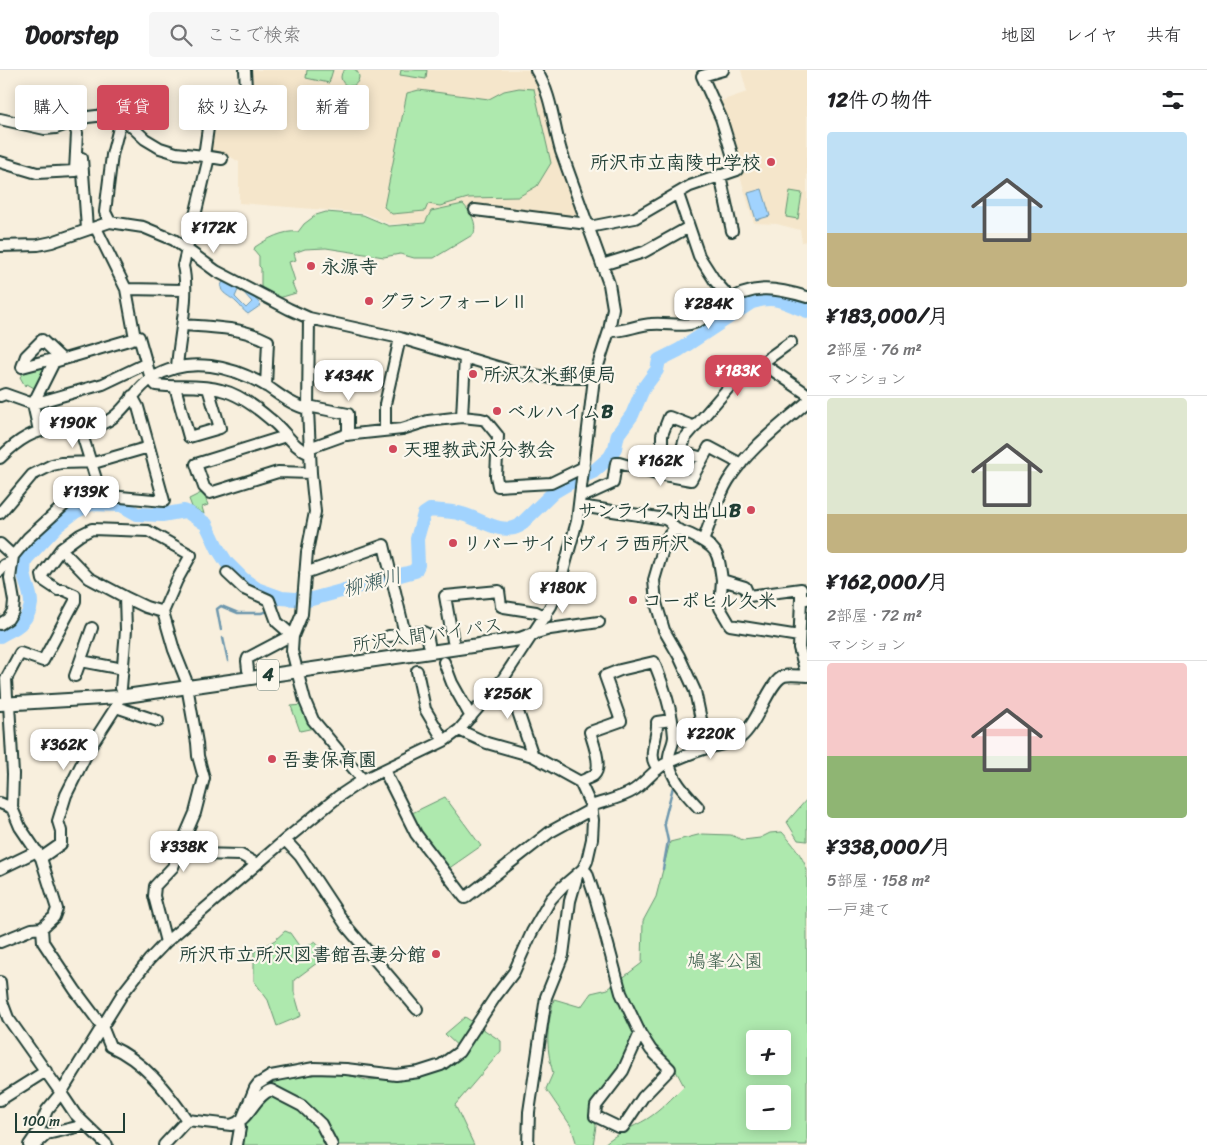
<!DOCTYPE html>
<html lang="ja">
<meta charset="utf-8">
<style>
body{margin:0;font-family:Sriracha,"Klee One",sans-serif;background:#f6f6f6;color:#202124;height:100vh;display:flex;flex-direction:column;font-size:19px;white-space:nowrap}
*{box-sizing:border-box;margin:0}
p{font-size:16px;color:#757577}
.icon{flex:none;width:28px;height:28px;fill:none;stroke:currentColor;stroke-width:2;stroke-linecap:round;stroke-linejoin:round}
.map{position:relative;flex:1;overflow:hidden}
.drawer{display:flex;flex-direction:column;background:#fff;width:400px}
.drawer>*{flex:none}
.hud{position:absolute;left:15px;top:15px;width:475px;height:45px;display:flex;gap:10px}
.controls{position:absolute;left:746px;top:960px;display:grid;gap:10px}
.controls a{display:grid;place-items:center;width:45px;height:45px;border-radius:5px;background:#fff;box-shadow:0 2px 12px #0003;font-size:25px}
.scale{position:absolute;left:15px;bottom:12px;width:110px;box-sizing:border-box;padding-left:5px;border:2px solid #1f3d34;border-top:0;font-size:14px;line-height:18px;white-space:nowrap;color:#1f3d34;-webkit-text-stroke:4px #fbf7ec;paint-order:stroke}
.price{position:absolute;translate:-50% -42px;padding:0 11px;border-radius:10px;background:#fff;color:#222;font-size:16px;line-height:32px;filter:drop-shadow(0 1px 2px #0008)}
.price::after{content:'';position:absolute;left:50%;top:30px;width:15px;height:11px;margin-left:-8px;background:inherit;clip-path:polygon(0 0,100% 0,50% 100%)}
.price.active{background:#d1495b;color:#fff}
ul{padding:0;list-style:none}
li{display:grid;align-content:center;gap:10px;height:265px;padding:0 20px}
li+li{border-top:1px solid #e0e0e0}
li span{display:grid;place-items:center;height:155px;border-radius:5px;color:#555}
li>.icon{margin-inline-start:auto}
span .icon{width:90px;height:90px;fill:#fffc;stroke-width:1}
li b{font-size:21px}
h2{display:flex;justify-content:space-between;align-items:center;height:60px;padding:0 20px;font-size:21px}
.tag{padding:0 18px;border-radius:5px;background:#fff;box-shadow:0 2px 12px #0003;font-size:18px;line-height:45px}
.tag.active{background:#d1495b;color:#fff}
header{display:flex;align-items:center;gap:30px;box-sizing:border-box;height:70px;padding:0 25px;background:#fff;border-bottom:1px solid #e0e0e0}
header strong{font-size:24px}
nav{display:flex;gap:28px;margin-inline-start:auto;font-size:18px}
.search{width:350px;height:45px;background:#f6f6f6;display:flex;align-items:center;gap:12px;box-sizing:border-box;padding:0 18px;border-radius:5px;color:#757577;font-size:19px}
main{display:flex;flex:1;min-height:0}
.map>svg:first-child{display:block}
.built{fill:#f5e6cb}
.green{fill:#aee9ae;stroke:#669371;fill-rule:evenodd}
.water{fill:#a1d3fe;stroke:#6d97ad;fill-rule:evenodd}
.lines{fill:none;stroke-linecap:round;stroke-linejoin:round}
.stream{stroke:#6d97ad;stroke-width:2.5}
.river{stroke:#a1d3fe;stroke-width:14}
.minor-casing{stroke:#1f3d34;stroke-width:14}
.major-casing{stroke:#1f3d34;stroke-width:16}
.minor{stroke:#fbf7ec;stroke-width:10}
.major{stroke:#fbf7ec;stroke-width:12}
.poi-dot{fill:#d1495b;stroke:#fbf7ec;stroke-width:2}
.labels{text-anchor:middle;stroke-width:4.5;stroke-linejoin:round;paint-order:stroke}
.shield{fill:#fbf7ec;stroke:#61756b;stroke-width:1}
.shield-label{font-size:18px;font-weight:bold;fill:#1f3d34}
.poi-label{font-size:19px;font-weight:bold;fill:#1f3d34;stroke:#fbf7ec;text-anchor:start}
.street-label{font-size:19px;fill:#1f3d34;stroke:#fbf7ec}
.park-label{font-size:19px;fill:#3c5f4c;stroke:#fbf7ec}
.water-label{font-size:20px;font-style:italic;fill:#395b5c;stroke:#fbf7ec}
</style>
<header>
<strong>Doorstep</strong>
<div class="search"><svg class="icon" aria-label="search" viewBox="0 0 24 24"><circle cx="10" cy="10" r="6"/><path d="M15 15l6 6"/></svg>ここで検索</div>
<nav><a>地図</a><a>レイヤ</a><a>共有</a></nav>
</header>
<main>
<div class="map">
<svg width="807" height="1075" viewBox="0 0 807 1075">
<rect width="100%" height="100%" fill="#f8efdd"/>
<filter id="ink" filterUnits="userSpaceOnUse"><feTurbulence type="fractalNoise" baseFrequency=".02" numOctaves="2"/><feDisplacementMap in="SourceGraphic" scale="10" xChannelSelector="R" yChannelSelector="G"/><feConvolveMatrix kernelMatrix="1 2 1 2 8 2 1 2 1" color-interpolation-filters="sRGB"/></filter>
<g filter="url(#ink)">
<path class="built" d="M 248,0 L 532,0 L 546,29 L 549,54 L 578,146 L 574,149 L 472,137 L 429,153 L 389,154 L 364,143 L 239,133 L 239,92 L 231,87 L 209,83 L 213,51 L 219,27 L 249,21 Z
M 741,0 L 807,0 L 807,171 L 802,172 L 800,160 L 777,154 L 754,153 L 718,32 L 747,22 Z"/>
<path class="green" d="M341 7a9 9 0 1 1 18 0a9 9 0 1 1-18 0Z
M 307,0 L 333,0 L 329,13 L 306,8 Z
M 401,0 L 427,0 L 426,9 L 400,5 Z
M 519,18 L 534,19 L 551,93 L 537,116 L 518,127 L 468,128 L 440,136 L 428,134 L 425,141 L 392,144 L 384,137 L 407,23 L 419,20 L 489,29 L 504,21 Z
M 790,121 L 802,123 L 798,149 L 786,147 Z
M 463,134 C 471,143 477,152 474,164 L 434,188 L 414,188 L 400,184 L 384,187 L 326,178 L 305,179 L 294,183 L 296,190 L 289,192 L 295,211 L 292,213 L 296,223 L 279,228 L 261,219 L 261,198 L 259,196 L 259,186 L 254,180 L 255,177 C 267,169 283,160 298,162 L 304,154 L 316,145 L 326,142 L 363,145 L 389,156 L 425,153 L 431,141 Z
M 50,292 L 36,319 L 27,314 L 25,316 L 20,307 L 26,299 Z
M 203,422 L 208,435 L 202,437 L 204,444 L 192,437 L 189,429 Z
M 302,635 L 314,658 L 300,661 L 291,636 Z
M 445,727 L 481,776 L 448,799 L 428,773 L 410,744 Z
M 807,729 L 807,771 L 798,770 L 787,752 Z
M 782,762 C 793,774 802,785 807,800 L 807,1075 L 603,1075 C 616,1063 632,1058 647,1049 C 661,1040 672,1028 684,1016 L 676,1001 L 638,962 L 604,1023 L 591,1033 L 596,1056 L 593,1075 L 577,1075 L 571,1056 L 546,1019 L 553,1003 C 545,973 547,959 554,929 L 581,937 L 591,923 L 608,919 L 642,893 L 643,851 L 656,827 L 670,772 L 702,764 L 731,765 L 743,770 L 760,768 L 770,763 ZM 755,969 L 782,969 L 782,996 L 755,996 ZM 755,1024 L 782,1024 L 782,1051 L 755,1051 Z
M 285,861 L 290,863 L 302,880 L 315,871 L 325,887 L 294,910 L 294,922 L 301,946 L 277,956 L 268,930 L 254,911 L 254,882 L 275,870 Z
M 465,947 L 501,971 L 501,981 L 455,1035 L 474,1075 L 232,1075 L 261,1022 L 270,1013 L 309,994 L 366,1010 L 408,1008 L 441,1001 L 465,983 L 445,964 Z"/>
<path class="water" d="M 762,119 L 770,146 L 756,150 L 748,123 Z
M 224,210 L 252,225 L 261,235 L 248,244 C 243,241 241,236 236,232 C 229,225 215,222 224,210 ZM 238,220 L 244,223 L 252,232 L 246,238 L 235,227 Z"/>
<g class="lines">
<path class="stream" d="M 276,536 L 287,529
M 221,560 L 217,539 L 221,536 L 238,543 L 261,543 L 269,541
M 223,568 L 228,591
M 663,799 L 668,771 L 664,752 L 674,713"/>
<path class="river" d="M 0,566 C 6,562 15,559 21,553 C 45,528 17,516 26,489 L 57,456 L 75,442 L 91,434 L 121,435 L 137,444 L 162,445 L 184,441 L 189,443 L 206,454 L 218,479 L 227,493 L 243,509 L 257,519 L 282,528 L 308,530 L 415,501 L 418,495 L 417,469 L 424,444 L 430,440 C 439,441 449,441 458,443 C 476,446 500,466 519,456 L 554,422 L 571,412 L 593,402 L 610,387 L 615,378 L 618,364 L 632,345 L 643,319 L 657,300 L 659,290 L 679,280 L 752,232 C 776,224 785,233 807,241"/>
<defs>
<path id="minor" d="M 0,49 L 45,59 L 56,58 L 88,47 L 105,45 L 127,52 L 145,69 L 160,78 L 176,83 L 204,86 L 209,51 L 217,23 L 246,18 L 245,0
M 204,86 L 222,89
M 82,88 L 87,159
M 0,92 L 37,103 L 75,101 L 77,63 L 73,53
M 720,105 L 732,161
M 678,124 L 699,186 L 715,211 L 731,229
M 475,140 L 588,154
M 110,152 L 105,142 L 112,85 L 121,50
M 589,157 L 635,148 L 690,116 L 737,100 L 721,48 L 702,6 L 723,0
M 96,158 L 126,219 L 135,268
M 0,176 L 38,175 L 52,172 L 110,152 L 143,157 L 174,170 L 216,201 L 289,239 L 309,248 L 400,268 L 511,301 L 552,308 L 594,308
M 602,195 L 644,182 L 689,157
M 126,219 L 184,220
M 309,248 L 308,339 L 311,403 L 315,442 L 307,482 L 302,544 L 293,566 L 292,581 L 305,631 L 313,650 L 363,710
M 183,255 C 213,257 241,257 268,271 L 266,316
M 609,261 C 624,262 636,255 651,254 C 666,252 683,258 697,252 C 706,248 714,240 722,234 C 753,214 774,217 807,227
M 762,293 L 807,324
M 22,297 L 26,286 L 42,270 L 62,289
M 22,297 L 49,290 L 54,292
M 177,297 C 179,267 190,226 183,196 L 209,87
M 175,317 L 189,367 L 220,358 L 208,318
M 0,326 L 5,324 L 33,334 L 103,314 L 147,293
M 308,336 L 348,344 L 348,365
M 462,347 L 465,287
M 695,357 L 669,347 L 662,365 L 662,383 L 681,382 L 703,388
M 80,358 L 101,425
M 385,360 L 385,334 L 400,268
M 39,361 L 33,334 L 54,292 L 139,267 L 151,309 L 156,315 C 177,318 200,314 221,320 C 239,324 256,337 270,349 C 285,360 292,377 310,384
M 286,366 L 196,394 L 204,417 L 210,423 L 278,402 L 311,403
M 309,378 L 345,365 L 402,359 L 428,351 L 462,347 L 481,349 L 485,350 L 498,366 L 496,406 L 498,416 L 551,413 L 584,397
M 681,382 L 685,368 L 730,316 L 791,272
M 0,388 C 18,370 34,359 60,358 C 72,358 86,359 98,355 C 123,348 132,321 152,308 C 189,285 233,296 268,317 C 280,325 293,336 308,339
M 581,425 L 589,424 L 613,413 L 616,393 L 619,393 L 653,403 L 691,410 L 709,377 L 741,394
M 580,436 L 665,449 C 671,451 672,456 676,459 C 681,461 686,463 691,465 C 718,478 718,481 722,510 L 745,517 L 749,526 L 801,519 L 801,529 L 807,529
M 0,443 L 32,405 L 52,395 L 61,393 L 97,392 L 149,377
M 675,458 L 666,469 L 654,510 L 656,533 L 664,560 L 679,586 L 695,621 L 707,678
M 703,471 C 711,451 717,429 728,411 C 748,379 780,356 807,332
M 0,474 L 13,486
M 61,479 L 89,508 L 125,527 L 146,537 L 163,542
M 0,501 L 4,495 L 12,492
M 227,503 L 244,519 L 269,530 L 277,552 L 293,566
M 305,503 L 384,475 L 405,564
M 722,510 L 720,538 L 730,555 L 799,566
M 801,529 L 799,578 L 807,606
M 0,554 L 8,549 L 13,541 L 14,531 L 10,508 L 13,486 L 28,468 L 73,427 L 88,424 L 164,431 L 138,337 L 132,326
M 533,564 L 550,559 L 599,552
M 389,566 L 423,562 L 427,564 L 429,574
M 453,571 L 445,526 L 499,521 L 501,536 L 504,537 L 536,542 L 546,547
M 81,591 L 123,599
M 444,592 L 452,613 L 471,647
M 248,600 L 247,591 L 248,588 L 286,568 L 293,567
M 417,601 L 425,639 L 444,671
M 75,606 L 92,558
M 503,609 L 514,630 L 533,686
M 121,618 L 126,560 L 125,527
M 7,627 L 6,609 L 20,583 L 43,591 L 75,531 L 75,525 L 64,520 L 58,520 L 43,510 L 42,505 L 61,479 L 80,465 L 92,459 L 148,461 L 191,485 L 177,510 L 163,542 L 174,580 L 186,610 L 197,673 L 198,686 L 204,708 L 195,743 L 179,780
M 9,634 L 13,704 L 12,738 L 20,757 L 41,788 L 57,839 L 54,847 L 42,858 L 43,872 L 75,920 L 102,956 L 110,976 C 144,991 166,1020 187,1050
M 116,637 L 158,651
M 658,699 C 656,696 653,692 653,688 C 651,680 658,664 657,652 L 671,650
M 384,700 L 416,764 L 465,828 L 550,762 L 592,739
M 580,712 C 584,709 591,708 594,705 C 603,697 593,672 590,662 L 621,651 L 605,606 L 620,600 L 654,592 C 664,617 672,640 674,666 C 674,675 667,683 669,692 C 672,710 686,724 698,737
M 0,733 L 12,738
M 591,736 C 605,731 622,728 634,720 C 646,712 654,699 667,693 C 680,688 693,682 707,678 C 717,675 731,674 740,668 C 757,656 769,611 784,606 C 791,604 800,606 807,606
M 285,770 L 300,786 L 347,857 L 417,939
M 41,788 L 61,774 L 61,761 L 58,751 L 66,725 L 89,679 L 116,637 L 119,627
M 0,799 L 37,781
M 583,799 L 587,803 L 596,830 L 621,923 L 640,963 L 623,1001 L 596,1036 L 595,1046 L 618,1057 L 623,1057 L 643,1027 L 670,999 L 651,980 L 640,963
M 0,872 L 32,859 L 42,858
M 166,872 L 154,826 L 155,816 L 173,797 L 179,780 L 197,784 L 241,785 L 257,794
M 0,912 L 2,932 L 8,948 L 61,1023 L 47,1040 L 38,1062 L 29,1075
M 0,1030 L 46,1001
M 243,1047 L 255,1018 L 258,1014 L 271,1006 L 314,998 L 346,999 L 396,1005 L 419,1002 L 441,995 L 459,982 L 495,927 L 514,902 L 532,862 L 551,829 L 563,816 L 583,799 L 587,791 L 592,769 L 593,750 L 591,736 L 580,712 L 533,686 L 487,673 L 459,660
M 187,1050 L 231,1055 C 249,1051 254,1026 271,1020 L 302,1036 L 321,1054 L 332,1075
M 35,1075 L 47,1064 L 77,1057 L 83,1053
M 107,1075 L 75,1044 L 61,1023 L 123,923 L 149,890 L 166,872 L 285,770 L 339,726 L 363,710 L 444,671 L 459,660 L 503,609 L 551,536 L 558,520 L 577,451 L 594,308 L 609,261 L 613,238 L 609,214 L 561,81 C 553,54 552,25 536,0
M 164,1075 L 187,1050
M 237,1075 L 240,1058 L 239,1051
M 528,1075 L 529,1042 L 546,927 L 563,885 L 570,831 L 578,803"/>
<path id="major" d="M 0,634 L 119,627 L 520,569 L 533,564"/>
</defs>
<use href="#minor" class="minor-casing"/>
<use href="#major" class="major-casing"/>
<use href="#minor" class="minor"/>
<use href="#major" class="major"/>
</g>
</g>
<g class="poi-dot">
<circle cx="771" cy="92" r="5"/>
<circle cx="311" cy="196" r="5"/>
<circle cx="369" cy="231" r="5"/>
<circle cx="473" cy="304" r="5"/>
<circle cx="497" cy="341" r="5"/>
<circle cx="393" cy="379" r="5"/>
<circle cx="751" cy="440" r="5"/>
<circle cx="453" cy="473" r="5"/>
<circle cx="633" cy="530" r="5"/>
<circle cx="272" cy="689" r="5"/>
<circle cx="436" cy="884" r="5"/>
</g>
<g class="labels">
<rect class="shield" x="257" y="589.5" width="22" height="31" rx="4"/>
<g class="shield-label">
<text x="268" y="611">4</text>
</g>
<g class="poi-label">
<text x="761" y="99" text-anchor="end">所沢市立南陵中学校</text>
<text x="321" y="203">永源寺</text>
<text x="379" y="238">グランフォーレⅡ</text>
<text x="483" y="311">所沢久米郵便局</text>
<text x="507" y="348">ベルハイムB</text>
<text x="403" y="386">天理教武沢分教会</text>
<text x="741" y="447" text-anchor="end">サンライフ内出山B</text>
<text x="463" y="480">リバーサイドヴィラ西所沢</text>
<text x="643" y="537">コーポヒル久米</text>
<text x="282" y="696">吾妻保育園</text>
<text x="426" y="891" text-anchor="end">所沢市立所沢図書館吾妻分館</text>
</g>
<g class="street-label">
<text transform="translate(427 564) rotate(-8)" y="7">所沢入間バイパス</text>
</g>
<g class="park-label">
<text x="725" y="897">鳩峯公園</text>
</g>
<g class="water-label">
<text transform="translate(372 512) rotate(-15)" y="7">柳瀬川</text>
</g>
</g>
</svg>
<div class="controls">
<a>+</a>
<a>−</a>
</div>
<div class="scale">100 m</div>
<b class="price" style="left:214px;top:184px">¥172K</b>
<b class="price" style="left:709px;top:260px">¥284K</b>
<b class="price active" style="left:738px;top:327px">¥183K</b>
<b class="price" style="left:349px;top:332px">¥434K</b>
<b class="price" style="left:73px;top:379px">¥190K</b>
<b class="price" style="left:661px;top:417px">¥162K</b>
<b class="price" style="left:86px;top:448px">¥139K</b>
<b class="price" style="left:563px;top:544px">¥180K</b>
<b class="price" style="left:508px;top:650px">¥256K</b>
<b class="price" style="left:711px;top:690px">¥220K</b>
<b class="price" style="left:64px;top:701px">¥362K</b>
<b class="price" style="left:184px;top:803px">¥338K</b>
<div class="hud">
<a class="tag">購入</a>
<a class="tag active">賃貸</a>
<a class="tag">絞り込み</a>
<a class="tag">新着</a>
</div>
</div>
<section class="drawer">
<h2>12件の物件<svg class="icon" aria-label="filters" viewBox="0 0 24 24"><path d="M4 7h16M4 17h16"/><circle cx="9" cy="7" r="2"/><circle cx="15" cy="17" r="2"/></svg></h2>
<ul>
<li><span style="background:linear-gradient(#bfe0f5 65%,#c2b280 0)"><svg class="icon" aria-label="home" viewBox="0 0 24 24"><path d="M3 11l9-7 9 7M6 9v11h12V9"/></svg></span><div><b>¥183,000/月</b><p>2部屋 · 76 m²</p><p>マンション</p></div></li>
<li><span style="background:linear-gradient(#dfe7d0 75%,#c2b280 0)"><svg class="icon" aria-label="home" viewBox="0 0 24 24"><path d="M3 11l9-7 9 7M6 9v11h12V9"/></svg></span><div><b>¥162,000/月</b><p>2部屋 · 72 m²</p><p>マンション</p></div></li>
<li><span style="background:linear-gradient(#f6c9c9 60%,#8fb573 0)"><svg class="icon" aria-label="home" viewBox="0 0 24 24"><path d="M3 11l9-7 9 7M6 9v11h12V9"/></svg></span><div><b>¥338,000/月</b><p>5部屋 · 158 m²</p><p>一戸建て</p></div></li>
</ul>
</section>
</main>
